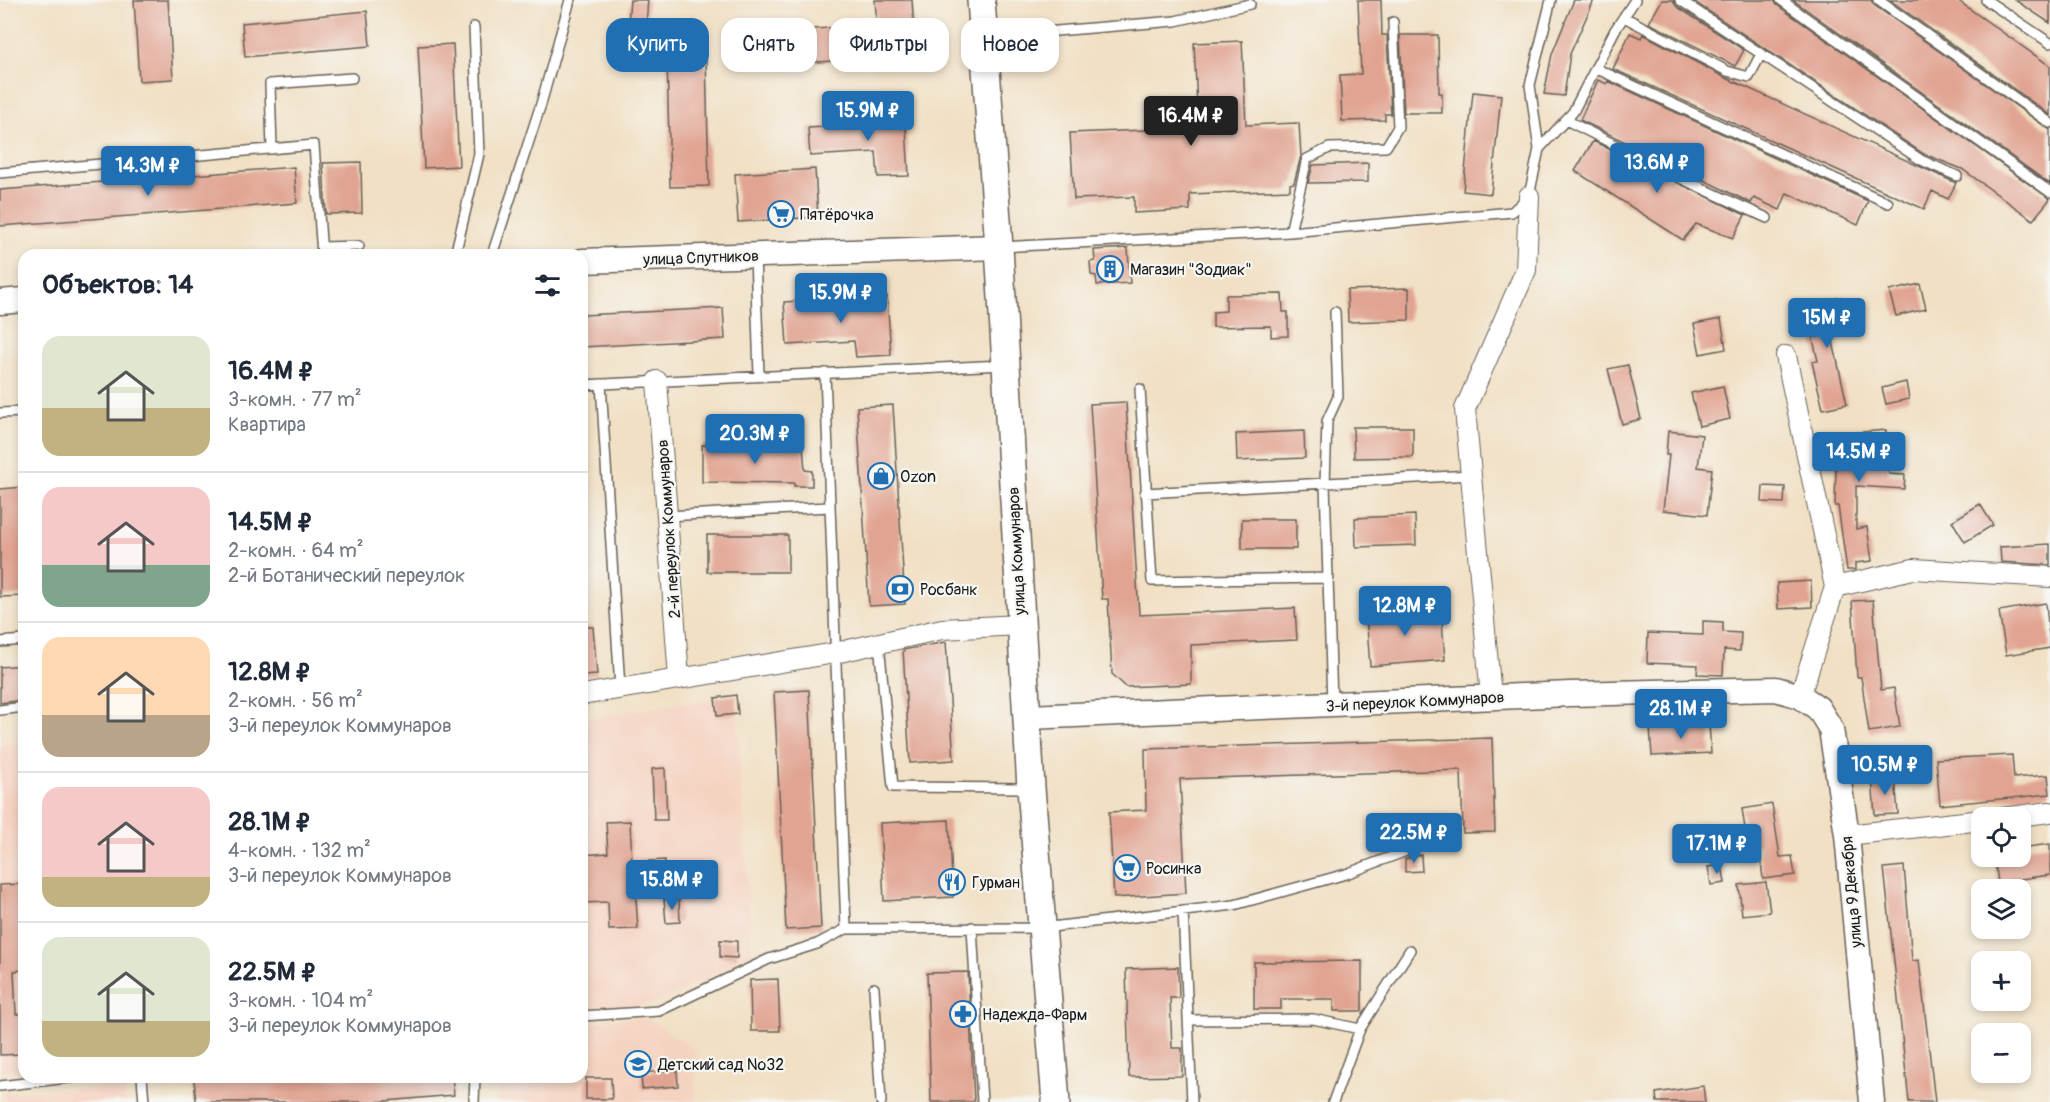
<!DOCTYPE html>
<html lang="ru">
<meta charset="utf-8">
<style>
body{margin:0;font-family:Pangolin,sans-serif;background:#f2f2f3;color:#1f2937;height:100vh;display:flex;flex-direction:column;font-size:22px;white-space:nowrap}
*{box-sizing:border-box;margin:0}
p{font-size:20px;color:#747a83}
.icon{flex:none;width:33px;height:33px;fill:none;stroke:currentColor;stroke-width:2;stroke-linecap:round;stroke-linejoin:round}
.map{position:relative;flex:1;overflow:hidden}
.drawer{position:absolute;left:18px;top:249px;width:570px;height:834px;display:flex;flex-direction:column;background:#fff;border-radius:18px;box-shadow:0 3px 9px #0003}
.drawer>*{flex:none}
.hud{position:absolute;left:606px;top:18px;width:570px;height:54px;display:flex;gap:12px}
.controls{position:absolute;left:1971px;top:807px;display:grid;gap:12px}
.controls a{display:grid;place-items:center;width:60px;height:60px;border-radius:12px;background:#fff;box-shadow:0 3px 9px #0003;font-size:30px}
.price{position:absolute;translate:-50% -51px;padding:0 14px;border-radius:6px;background:#1f6fb2;color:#fff;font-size:20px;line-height:39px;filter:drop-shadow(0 2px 3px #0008)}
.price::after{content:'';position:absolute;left:50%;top:36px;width:18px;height:14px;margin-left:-9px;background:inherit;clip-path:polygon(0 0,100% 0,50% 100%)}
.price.on{background:#222;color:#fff}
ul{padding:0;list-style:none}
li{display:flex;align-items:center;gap:18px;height:150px;padding:0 24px}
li+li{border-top:2px solid #e0e1e3}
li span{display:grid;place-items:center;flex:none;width:168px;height:120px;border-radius:18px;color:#555}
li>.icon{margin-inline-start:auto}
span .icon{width:72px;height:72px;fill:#fffc;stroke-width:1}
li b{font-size:26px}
h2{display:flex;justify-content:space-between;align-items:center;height:72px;padding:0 24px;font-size:26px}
.pill{padding:0 21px;border-radius:18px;background:#fff;box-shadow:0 3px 9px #0003;font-size:21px;line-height:54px}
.pill.on{background:#1f6fb2;color:#fff}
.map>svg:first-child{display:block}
.built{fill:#f5d3c1}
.building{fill:#e1a492}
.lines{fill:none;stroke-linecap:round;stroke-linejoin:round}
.service-casing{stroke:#676157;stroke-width:12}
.minor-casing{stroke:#676157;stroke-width:22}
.tertiary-casing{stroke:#676157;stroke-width:27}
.secondary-casing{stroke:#676157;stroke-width:30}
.service{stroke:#fff;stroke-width:9}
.minor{stroke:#fff;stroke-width:20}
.tertiary{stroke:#fff;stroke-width:24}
.secondary{stroke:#fff;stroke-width:27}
.labels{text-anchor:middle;stroke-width:4.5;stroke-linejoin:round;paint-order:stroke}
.poi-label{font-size:16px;fill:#1c1c1c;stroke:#f6f6f2;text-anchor:start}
.street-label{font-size:16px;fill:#1c1c1c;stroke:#f6f6f2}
</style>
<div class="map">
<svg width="2050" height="1102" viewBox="0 0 2050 1102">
<rect width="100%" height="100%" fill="#f6f6f2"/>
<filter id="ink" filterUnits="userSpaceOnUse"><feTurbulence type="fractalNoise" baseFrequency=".0167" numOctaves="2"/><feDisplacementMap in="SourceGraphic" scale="12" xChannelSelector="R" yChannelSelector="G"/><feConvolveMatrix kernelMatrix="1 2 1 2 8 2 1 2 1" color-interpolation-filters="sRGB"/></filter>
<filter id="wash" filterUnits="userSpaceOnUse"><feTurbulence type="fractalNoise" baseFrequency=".008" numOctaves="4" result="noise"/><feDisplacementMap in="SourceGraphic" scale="24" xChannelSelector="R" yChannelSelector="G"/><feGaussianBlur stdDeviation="1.35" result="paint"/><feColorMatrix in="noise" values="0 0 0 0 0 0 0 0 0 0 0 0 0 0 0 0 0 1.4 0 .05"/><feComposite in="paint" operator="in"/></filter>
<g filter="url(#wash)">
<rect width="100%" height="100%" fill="#f1e0c4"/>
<path class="built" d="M 736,695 L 752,957 L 653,1004 L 582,1010 L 582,719 Z
M 24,744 L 24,1070 L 0,1071 L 0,745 Z
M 646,1017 L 695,1050 L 695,1102 L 497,1102 L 496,1077 L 582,1077 L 582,1023 Z
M 125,1086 L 125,1102 L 5,1102 L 5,1093 Z"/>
<g id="blocks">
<path class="building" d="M 134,0 L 168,0 L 173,79 L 139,81 Z
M 630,0 L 648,0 L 644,48 L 626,46 Z
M 875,0 L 912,0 L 916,63 L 879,65 L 879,58 L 739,67 L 737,34 L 877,25 Z
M 1358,0 L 1381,0 L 1382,35 L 1387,35 L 1391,114 L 1385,114 L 1385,120 L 1342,121 L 1340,75 L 1361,74 Z
M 1574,0 L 1594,0 L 1570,54 L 1564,96 L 1544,94 L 1552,54 Z
M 1662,0 L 1673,0 L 1676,6 L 1744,50 L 1735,66 L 1649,23 Z
M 1692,0 L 1774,0 L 1777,5 L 2050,199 L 2033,220 L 1962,169 L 1924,154 Z
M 1793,0 L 1871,0 L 1874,5 L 2050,130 L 2050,184 Z
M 1890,0 L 1957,0 L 2050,66 L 2050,115 Z
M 2015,0 L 2050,0 L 2050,23 Z
M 367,11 L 370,46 L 245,57 L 242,23 Z
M 1630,33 L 1641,38 L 1643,34 L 1724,77 L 1956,183 L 1948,199 L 1932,191 L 1924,209 L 1613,69 Z
M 1400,35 L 1438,35 L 1439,93 L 1442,93 L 1442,113 L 1404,113 Z
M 1242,41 L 1246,125 L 1299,123 L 1301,156 L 1294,183 L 1290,184 L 1290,190 L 1190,194 L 1190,210 L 1134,213 L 1134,197 L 1074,199 L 1070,133 L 1198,128 L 1194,43 Z
M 453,44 L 459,166 L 424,168 L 418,46 Z
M 706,56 L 709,186 L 670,187 L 667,57 Z
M 1598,80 L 1607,84 L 1608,81 L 1868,201 L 1858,225 L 1787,193 L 1780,210 L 1754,198 L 1751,203 L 1580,120 Z
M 1473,92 L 1501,95 L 1491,194 L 1463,191 Z
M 905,111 L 909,176 L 878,177 L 876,152 L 810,156 L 808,128 L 875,124 L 874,113 Z
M 1593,141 L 1745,215 L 1733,238 L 1696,224 L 1683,240 L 1575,171 Z
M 361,162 L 362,213 L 326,214 L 323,163 Z
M 1368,163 L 1368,182 L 1308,183 L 1313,165 Z
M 294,167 L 297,203 L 0,226 L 0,190 Z
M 815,169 L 818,217 L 738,222 L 735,174 Z
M 1128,248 L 1130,283 L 1097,285 L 1096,276 L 1091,275 L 1090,262 L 1095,261 L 1094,250 Z
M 1920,284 L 1926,309 L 1896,316 L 1889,291 Z
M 1409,288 L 1409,320 L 1348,322 L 1347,290 Z
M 1282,294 L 1283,312 L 1288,312 L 1288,336 L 1271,337 L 1271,326 L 1213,327 L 1213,312 L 1226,311 L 1226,295 Z
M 887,296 L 891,355 L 856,357 L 854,341 L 787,345 L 784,302 Z
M 1841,297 L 1848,329 L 1831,333 L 1847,404 L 1823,409 L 1812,362 L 1818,361 L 1805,305 Z
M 723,308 L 725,339 L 582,347 L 582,315 Z
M 1721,319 L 1726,349 L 1700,354 L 1694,324 Z
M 1628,365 L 1641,419 L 1622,424 L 1608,369 Z
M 1906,382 L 1909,399 L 1886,404 L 1882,388 Z
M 1723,386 L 1730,419 L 1699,426 L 1691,393 Z
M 1126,402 L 1139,615 L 1295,608 L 1297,640 L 1191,645 L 1191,684 L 1126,687 L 1112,674 L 1108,599 L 1102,599 L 1090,404 Z
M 893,405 L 905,604 L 869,606 L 857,407 Z
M 1353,427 L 1413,427 L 1413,457 L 1354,458 Z
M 1886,430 L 1889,474 L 1905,475 L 1904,489 L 1856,486 L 1856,529 L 1867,527 L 1872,561 L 1855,563 L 1855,570 L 1847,570 L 1838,506 L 1835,506 L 1836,466 L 1828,466 L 1826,435 Z
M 1304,431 L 1305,458 L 1237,461 L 1236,434 Z
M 1668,431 L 1702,435 L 1698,467 L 1712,469 L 1707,515 L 1663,510 L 1669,455 L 1666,455 Z
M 702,445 L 803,446 L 805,470 L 812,471 L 812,486 L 794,486 L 794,483 L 702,482 Z
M 1763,486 L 1785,487 L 1784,503 L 1762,502 Z
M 24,487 L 24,596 L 0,597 L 0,489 Z
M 1980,504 L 1993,525 L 1965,542 L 1952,521 Z
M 1415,515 L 1416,545 L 1356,547 L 1355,518 Z
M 1242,519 L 1296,519 L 1296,549 L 1242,549 Z
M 707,535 L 788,535 L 788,572 L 707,572 Z
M 2050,544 L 2050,565 L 2001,562 L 2000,547 Z
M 1811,581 L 1812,607 L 1778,609 L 1777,583 Z
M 1873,600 L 1881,690 L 1894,688 L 1900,727 L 1869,732 L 1861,677 L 1857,677 L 1852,601 Z
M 2046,603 L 2050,648 L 2006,655 L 1999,611 Z
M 1441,608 L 1445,660 L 1370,666 L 1366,614 Z
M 1703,621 L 1723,622 L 1723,632 L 1741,633 L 1740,651 L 1724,650 L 1723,675 L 1697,674 L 1698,665 L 1647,663 L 1648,633 L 1703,635 Z
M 582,627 L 593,627 L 597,675 L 582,676 Z
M 946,642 L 954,760 L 910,763 L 903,650 Z
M 24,665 L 24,700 L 0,703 L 0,667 Z
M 809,690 L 821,928 L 786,930 L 774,692 Z
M 736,695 L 738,714 L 717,716 L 715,698 Z
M 1709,724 L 1711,753 L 1652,756 L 1650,727 Z
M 1492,738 L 1495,832 L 1463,833 L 1461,770 L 1180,779 L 1186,893 L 1114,898 L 1109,812 L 1146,810 L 1145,749 Z
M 2012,755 L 2014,778 L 2048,775 L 2050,794 L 1940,805 L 1936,759 Z
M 665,768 L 667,820 L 654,820 L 652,769 Z
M 1895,777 L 1898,814 L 1875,815 L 1872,778 Z
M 1772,804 L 1780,857 L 1792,856 L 1795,875 L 1763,879 L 1759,845 L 1748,847 L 1742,809 Z
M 949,820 L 953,897 L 884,901 L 880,823 Z
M 630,821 L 632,862 L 665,860 L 666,884 L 635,885 L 638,929 L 609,930 L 608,902 L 582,903 L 582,855 L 608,853 L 606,822 Z
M 2050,844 L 2050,875 L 1998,882 L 1994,856 L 2020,856 L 2020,848 Z
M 1421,855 L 1422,871 L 1405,872 L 1405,859 Z
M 1722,865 L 1725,883 L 1711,885 L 1708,867 Z
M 1904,866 L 1912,961 L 1919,960 L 1935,1102 L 1909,1102 L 1884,868 Z
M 1766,882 L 1770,912 L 1742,915 L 1739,885 Z
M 24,884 L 24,970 L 14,971 L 16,1014 L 24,1014 L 24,1054 L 0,1055 L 0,885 Z
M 664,899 L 679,899 L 680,922 L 666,923 Z
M 720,940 L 737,941 L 737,958 L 720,957 Z
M 1362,961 L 1362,1011 L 1334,1011 L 1334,999 L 1281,999 L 1281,1009 L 1254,1009 L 1254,962 Z
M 1178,967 L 1179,998 L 1170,998 L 1172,1048 L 1182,1048 L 1182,1076 L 1129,1077 L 1126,969 Z
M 968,972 L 974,1102 L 931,1102 L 927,973 Z
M 778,979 L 780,1031 L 751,1031 L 750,980 Z
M 677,1070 L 678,1086 L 642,1089 L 641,1073 Z
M 219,1077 L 452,1077 L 454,1095 L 374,1102 L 196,1102 L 194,1079 Z
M 586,1078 L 611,1078 L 612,1099 L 586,1099 Z
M 1703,1086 L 1705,1102 L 1657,1102 L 1656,1093 Z"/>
</g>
</g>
<g filter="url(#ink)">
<use href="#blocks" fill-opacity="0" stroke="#676157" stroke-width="1.5"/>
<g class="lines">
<defs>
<path id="service" d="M 1680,0 L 1921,160 L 1957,176
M 1781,0 L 2050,192
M 1878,0 L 2050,123
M 1986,0 L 2050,43
M 1624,17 L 1727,71 L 1749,77 L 1761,54
M 985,37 L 1175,21 L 1250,4
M 1595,68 L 1888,203
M 1566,120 L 1682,179 L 1767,218
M 272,149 L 270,84 L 352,78
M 1539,149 L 1530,85 L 1551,0
M 0,173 L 314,145 L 322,255
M 1290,232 L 1307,159 L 1329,148 L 1386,147 L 1398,127 L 1393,22
M 322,247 L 359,246
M 1001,247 L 1290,232 L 1512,212 L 1529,196 L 1539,149 L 1573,112 L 1615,30 L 1635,0
M 455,255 L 479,154 L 474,27
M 492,255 L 541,104 L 570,0
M 755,255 L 759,375
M 825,373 L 846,929
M 601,384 L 620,688
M 582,385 L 1003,365
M 1140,389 L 1152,581 L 1329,578
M 0,413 L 24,412
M 1145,493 L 1471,475
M 667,516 L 829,507
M 0,642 L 24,640
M 879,643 L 893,787 L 1028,788
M 1332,703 L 1325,484 L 1327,421 L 1338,397 L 1335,312
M 0,710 L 24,707
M 1183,911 L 1192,1102
M 972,927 L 982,1102
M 874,988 L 881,1102
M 582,1016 L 659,1011 L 769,959 L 817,944 L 846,929 L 1043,928 L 1234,905 L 1346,874 L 1414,848
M 1188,1020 L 1313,1019 L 1360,1029
M 142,1077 L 144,1102
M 0,1086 L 76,1077
M 474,1102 L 475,1077
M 1333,1102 L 1360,1029 L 1410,950"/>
<path id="minor" d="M 1786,356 L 1835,587 L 1800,696
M 657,381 L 679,678
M 1835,587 L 1913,569 L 2050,577
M 582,695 L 835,653 L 942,629 L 1020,625
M 1491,697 L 1465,409 L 1526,270 L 1529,196
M 2002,818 L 2050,812
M 1847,835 L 1982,820"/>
<path id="tertiary" d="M 582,261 L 999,247
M 0,302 L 24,300
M 1028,717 L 1570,694 L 1776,689 L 1800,696 L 1818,708 L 1831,729 L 1847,835 L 1872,1102"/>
<path id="secondary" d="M 981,0 L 999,247 L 1031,788 L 1056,1102"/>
</defs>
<use href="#service" class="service-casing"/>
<use href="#minor" class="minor-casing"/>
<use href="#tertiary" class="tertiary-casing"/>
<use href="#secondary" class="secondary-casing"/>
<use href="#service" class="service"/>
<use href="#minor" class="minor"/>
<use href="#tertiary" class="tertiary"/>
<use href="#secondary" class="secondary"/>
</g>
</g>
<defs>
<symbol id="supermarket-ring" viewBox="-11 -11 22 22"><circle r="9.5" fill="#f6f6f2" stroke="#1f6fb2" stroke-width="1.5"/><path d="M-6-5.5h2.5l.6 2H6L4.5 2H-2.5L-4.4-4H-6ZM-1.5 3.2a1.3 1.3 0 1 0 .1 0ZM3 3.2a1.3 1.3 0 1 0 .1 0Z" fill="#1f6fb2"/></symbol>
<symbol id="building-ring" viewBox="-11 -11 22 22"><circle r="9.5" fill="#f6f6f2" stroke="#1f6fb2" stroke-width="1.5"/><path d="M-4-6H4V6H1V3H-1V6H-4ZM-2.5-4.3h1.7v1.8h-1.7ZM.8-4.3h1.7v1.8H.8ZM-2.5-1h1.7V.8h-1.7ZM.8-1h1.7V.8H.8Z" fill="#1f6fb2"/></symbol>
<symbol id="shop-ring" viewBox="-11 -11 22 22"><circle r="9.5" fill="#f6f6f2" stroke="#1f6fb2" stroke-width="1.5"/><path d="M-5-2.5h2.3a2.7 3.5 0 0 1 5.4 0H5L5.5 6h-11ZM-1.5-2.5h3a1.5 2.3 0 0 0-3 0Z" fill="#1f6fb2"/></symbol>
<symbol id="bank-ring" viewBox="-11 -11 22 22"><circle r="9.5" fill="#f6f6f2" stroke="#1f6fb2" stroke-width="1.5"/><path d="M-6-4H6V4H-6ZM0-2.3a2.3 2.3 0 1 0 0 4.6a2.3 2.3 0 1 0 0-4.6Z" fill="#1f6fb2"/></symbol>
<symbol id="restaurant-ring" viewBox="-11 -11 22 22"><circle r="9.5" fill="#f6f6f2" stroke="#1f6fb2" stroke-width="1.5"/><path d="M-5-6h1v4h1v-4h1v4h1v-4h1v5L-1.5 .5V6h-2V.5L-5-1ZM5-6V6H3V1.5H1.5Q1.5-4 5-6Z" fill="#1f6fb2"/></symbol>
<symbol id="pharmacy-ring" viewBox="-11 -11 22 22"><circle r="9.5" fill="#f6f6f2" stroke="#1f6fb2" stroke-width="1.5"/><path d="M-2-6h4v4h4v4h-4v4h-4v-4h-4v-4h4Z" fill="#1f6fb2"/></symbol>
<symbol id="school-ring" viewBox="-11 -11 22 22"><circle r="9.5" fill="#f6f6f2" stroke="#1f6fb2" stroke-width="1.5"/><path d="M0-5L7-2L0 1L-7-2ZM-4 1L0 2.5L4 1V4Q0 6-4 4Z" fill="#1f6fb2"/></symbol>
</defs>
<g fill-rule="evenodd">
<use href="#supermarket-ring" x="766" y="199" width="30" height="30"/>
<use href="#building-ring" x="1095" y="254" width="30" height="30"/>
<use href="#shop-ring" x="866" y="461" width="30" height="30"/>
<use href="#bank-ring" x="885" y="574" width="30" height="30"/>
<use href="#supermarket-ring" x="1112" y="853" width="30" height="30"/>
<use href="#restaurant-ring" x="937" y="867" width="30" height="30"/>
<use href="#pharmacy-ring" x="948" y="999" width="30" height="30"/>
<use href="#school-ring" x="623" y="1049" width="30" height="30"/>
</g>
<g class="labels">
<g class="poi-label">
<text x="800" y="220">Пятёрочка</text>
<text x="1130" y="275">Магазин "Зодиак"</text>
<text x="900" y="482">Ozon</text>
<text x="920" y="595">Росбанк</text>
<text x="1146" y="874">Росинка</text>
<text x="972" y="888">Гурман</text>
<text x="982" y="1020">Надежда-Фарм</text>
<text x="658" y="1070">Детский сад №32</text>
</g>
<g class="street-label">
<text transform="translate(701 257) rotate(-2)" y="6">улица Спутников</text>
<text transform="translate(668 529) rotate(-94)" y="6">2-й переулок Коммунаров</text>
<text transform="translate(1016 551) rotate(-93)" y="6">улица Коммунаров</text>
<text transform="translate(1415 701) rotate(-3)" y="6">3-й переулок Коммунаров</text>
<text transform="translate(1851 892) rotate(-95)" y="6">улица 9 Декабря</text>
</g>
</g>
</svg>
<div class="controls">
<a><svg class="icon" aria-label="locate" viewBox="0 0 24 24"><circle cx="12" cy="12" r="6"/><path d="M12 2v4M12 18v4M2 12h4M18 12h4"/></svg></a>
<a><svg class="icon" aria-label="layers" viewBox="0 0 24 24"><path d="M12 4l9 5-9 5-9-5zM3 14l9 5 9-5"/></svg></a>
<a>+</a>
<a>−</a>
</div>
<b class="price" style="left:868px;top:142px">15.9M ₽</b>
<b class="price on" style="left:1191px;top:147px">16.4M ₽</b>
<b class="price" style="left:1657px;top:194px">13.6M ₽</b>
<b class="price" style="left:148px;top:197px">14.3M ₽</b>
<b class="price" style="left:841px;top:324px">15.9M ₽</b>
<b class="price" style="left:1827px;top:349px">15M ₽</b>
<b class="price" style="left:755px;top:465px">20.3M ₽</b>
<b class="price" style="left:1859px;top:483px">14.5M ₽</b>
<b class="price" style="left:1405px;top:637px">12.8M ₽</b>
<b class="price" style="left:1681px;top:740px">28.1M ₽</b>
<b class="price" style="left:1885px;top:796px">10.5M ₽</b>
<b class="price" style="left:1414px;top:864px">22.5M ₽</b>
<b class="price" style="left:1717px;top:875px">17.1M ₽</b>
<b class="price" style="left:672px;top:911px">15.8M ₽</b>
<div class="hud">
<a class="pill on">Купить</a>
<a class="pill">Снять</a>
<a class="pill">Фильтры</a>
<a class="pill">Новое</a>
</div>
<section class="drawer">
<h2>Объектов: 14<svg class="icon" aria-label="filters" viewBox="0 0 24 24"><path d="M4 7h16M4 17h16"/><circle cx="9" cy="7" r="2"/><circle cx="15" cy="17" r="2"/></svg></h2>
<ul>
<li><span style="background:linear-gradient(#dfe7d0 60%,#c2b280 0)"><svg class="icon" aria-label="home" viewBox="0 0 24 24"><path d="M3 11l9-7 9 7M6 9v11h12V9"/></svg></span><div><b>16.4M ₽</b><p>3-комн. · 77 m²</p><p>Квартира</p></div></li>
<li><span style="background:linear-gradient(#f6c9c9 65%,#7fa58c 0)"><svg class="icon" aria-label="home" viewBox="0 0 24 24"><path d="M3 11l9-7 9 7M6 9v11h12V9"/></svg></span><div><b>14.5M ₽</b><p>2-комн. · 64 m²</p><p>2-й Ботанический переулок</p></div></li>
<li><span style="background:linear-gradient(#ffd9b3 65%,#b9a48a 0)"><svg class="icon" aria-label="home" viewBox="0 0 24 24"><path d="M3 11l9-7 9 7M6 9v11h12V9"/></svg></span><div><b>12.8M ₽</b><p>2-комн. · 56 m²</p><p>3-й переулок Коммунаров</p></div></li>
<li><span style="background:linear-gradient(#f6c9c9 75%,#c2b280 0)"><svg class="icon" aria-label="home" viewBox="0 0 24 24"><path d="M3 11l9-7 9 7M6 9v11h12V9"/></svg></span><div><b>28.1M ₽</b><p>4-комн. · 132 m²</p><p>3-й переулок Коммунаров</p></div></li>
<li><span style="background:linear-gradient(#dfe7d0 70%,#c2b280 0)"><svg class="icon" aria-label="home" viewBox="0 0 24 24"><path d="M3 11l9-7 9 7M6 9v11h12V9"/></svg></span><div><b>22.5M ₽</b><p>3-комн. · 104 m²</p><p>3-й переулок Коммунаров</p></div></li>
</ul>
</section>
</div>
